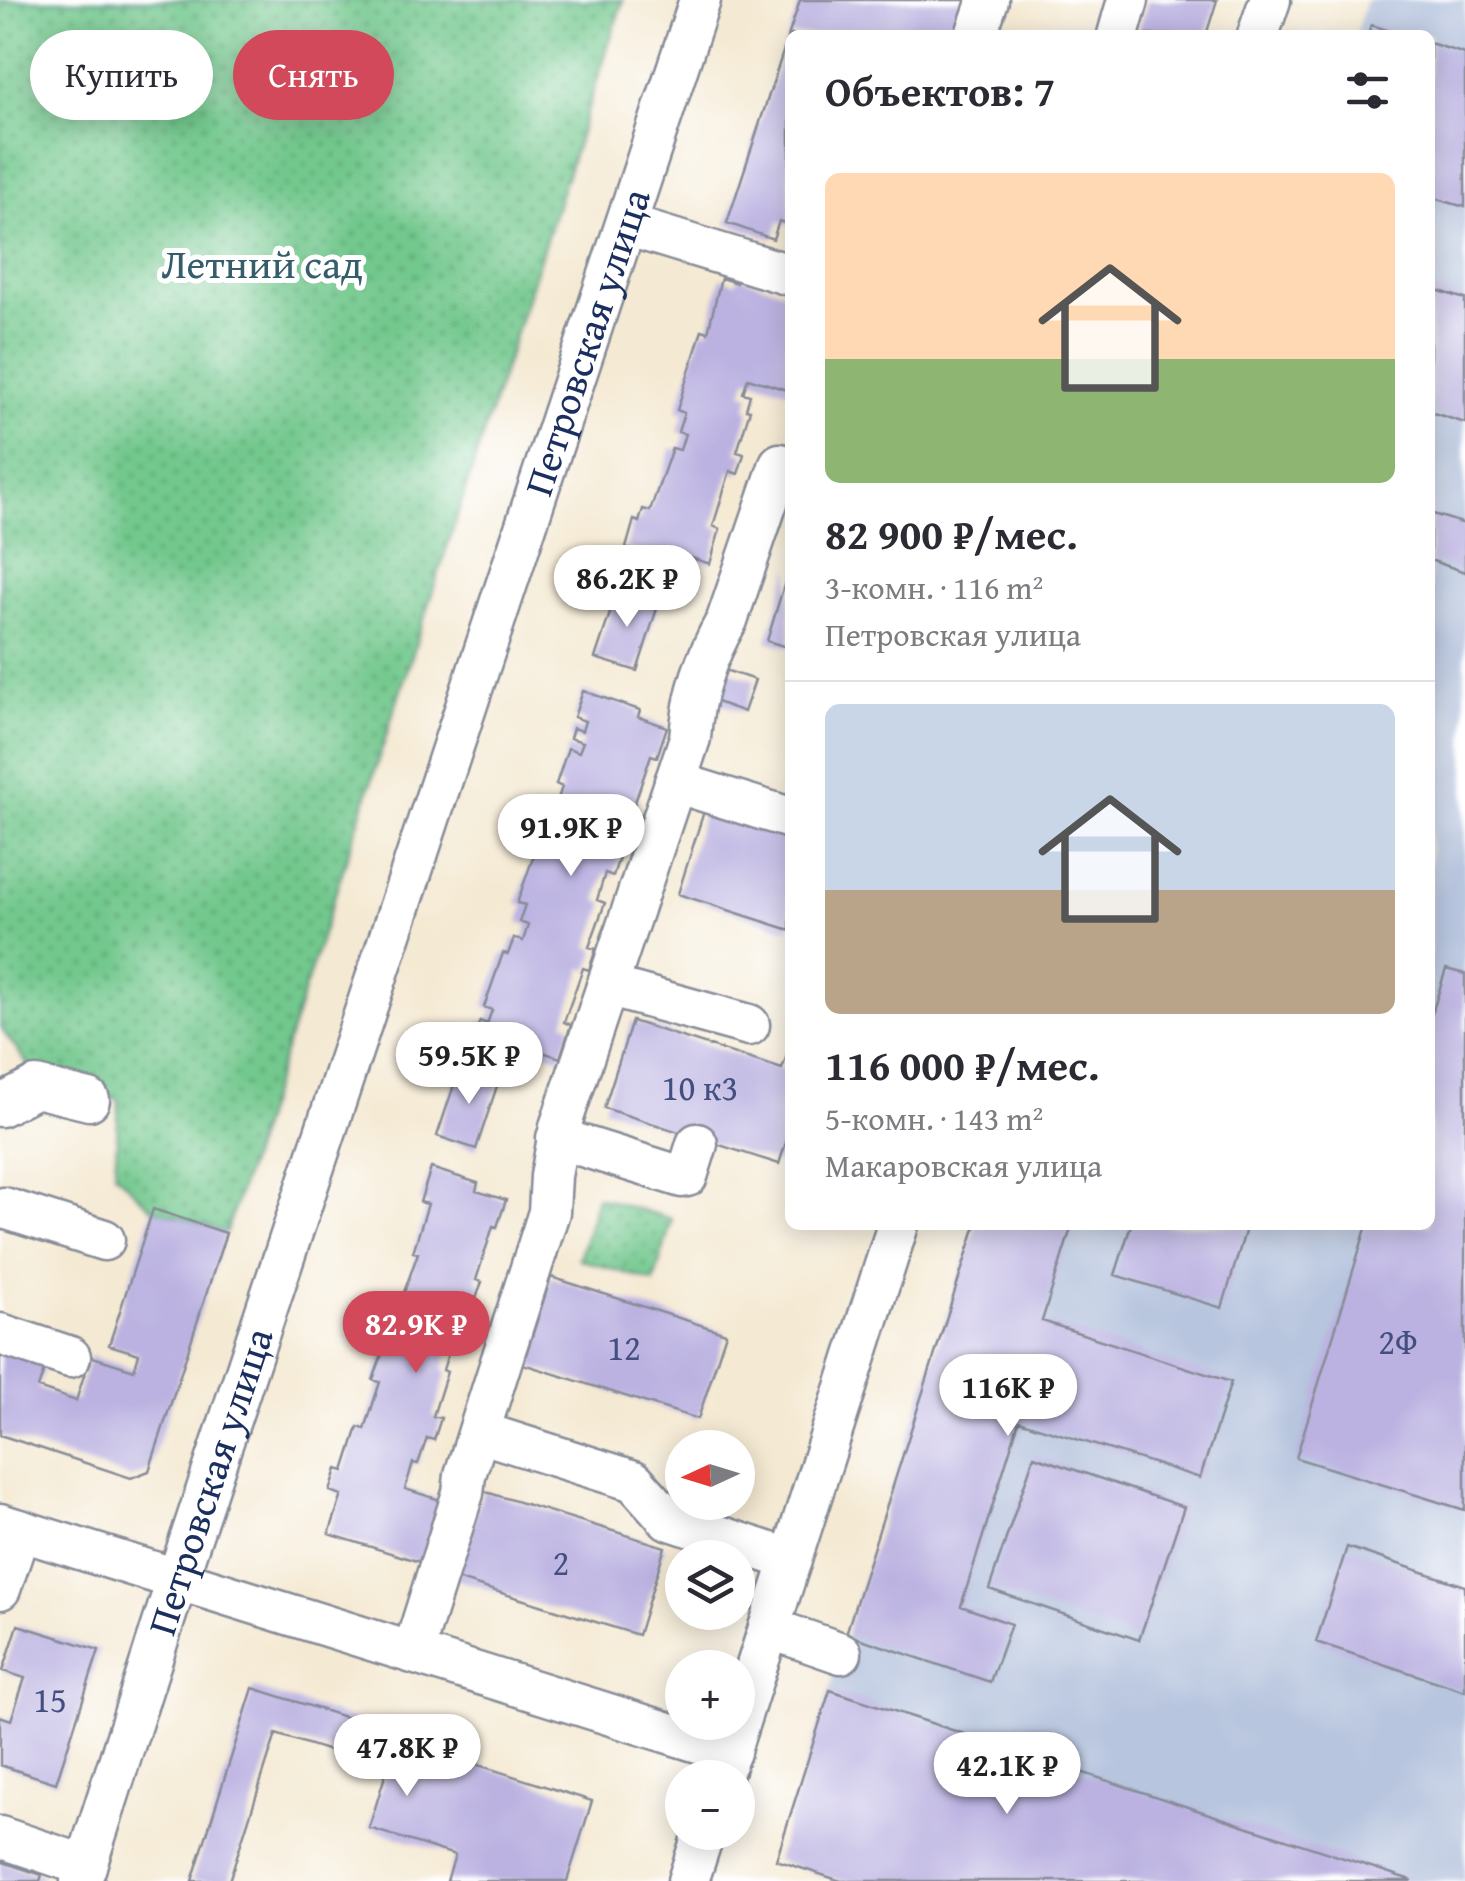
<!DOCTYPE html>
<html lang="ru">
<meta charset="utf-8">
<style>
body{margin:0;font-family:"Gentium Book Plus",serif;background:#f2f2f3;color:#2b2b33;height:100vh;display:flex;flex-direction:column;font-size:38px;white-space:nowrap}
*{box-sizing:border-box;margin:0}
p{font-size:32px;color:#7c7c81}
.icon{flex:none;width:55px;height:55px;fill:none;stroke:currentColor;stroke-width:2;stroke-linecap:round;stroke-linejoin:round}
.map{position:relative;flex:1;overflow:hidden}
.drawer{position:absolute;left:785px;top:30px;width:650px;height:1200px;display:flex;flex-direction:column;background:#fff;border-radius:15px;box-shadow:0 5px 25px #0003}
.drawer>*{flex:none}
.top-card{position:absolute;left:30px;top:30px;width:605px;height:90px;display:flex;gap:20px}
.needle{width:65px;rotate:266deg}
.buttons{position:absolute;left:665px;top:1430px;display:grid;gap:20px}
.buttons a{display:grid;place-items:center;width:90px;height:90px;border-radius:50%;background:#fff;box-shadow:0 5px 25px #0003;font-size:50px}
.price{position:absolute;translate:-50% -85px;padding:0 22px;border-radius:35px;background:#fff;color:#222;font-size:32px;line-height:65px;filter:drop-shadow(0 2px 5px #0008)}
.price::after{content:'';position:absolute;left:50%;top:60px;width:30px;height:22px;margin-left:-15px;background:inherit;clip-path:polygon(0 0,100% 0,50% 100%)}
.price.current{background:#d1495b;color:#fff}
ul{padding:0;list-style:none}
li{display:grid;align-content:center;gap:20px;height:530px;padding:0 40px}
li+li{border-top:2px solid #e1e1e2}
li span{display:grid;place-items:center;height:310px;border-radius:15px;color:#555}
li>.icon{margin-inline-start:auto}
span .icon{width:180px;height:180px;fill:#fffc;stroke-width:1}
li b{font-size:42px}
h2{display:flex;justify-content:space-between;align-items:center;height:120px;padding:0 40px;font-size:42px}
.chip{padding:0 35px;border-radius:45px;background:#fff;box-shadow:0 5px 25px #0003;font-size:35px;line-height:90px}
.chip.current{background:#d1495b;color:#fff}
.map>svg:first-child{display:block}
.industrial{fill:#b7c5de}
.park{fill:url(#park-dots);stroke:#467c76;stroke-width:2.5}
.building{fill:#bbb2e1}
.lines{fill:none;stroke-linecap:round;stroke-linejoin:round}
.minor-casing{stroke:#888c98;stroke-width:45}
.minor{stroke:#fff;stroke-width:40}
.labels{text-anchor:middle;stroke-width:10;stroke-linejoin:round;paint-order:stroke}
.number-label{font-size:35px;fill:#43507f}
.park-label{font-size:40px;fill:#355d6c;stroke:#fff}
.street-label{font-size:40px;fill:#1b2f5e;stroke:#fff}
</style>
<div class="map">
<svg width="1465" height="1881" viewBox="0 0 1465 1881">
<defs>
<pattern id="park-dots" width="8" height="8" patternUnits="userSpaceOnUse" patternTransform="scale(2.5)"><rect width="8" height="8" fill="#72c88d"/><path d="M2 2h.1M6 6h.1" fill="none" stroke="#5da376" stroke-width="1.8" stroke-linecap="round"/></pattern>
</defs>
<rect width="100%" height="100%" fill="#fff"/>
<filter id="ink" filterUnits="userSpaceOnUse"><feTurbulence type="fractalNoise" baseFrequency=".01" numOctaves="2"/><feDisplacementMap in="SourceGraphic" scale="20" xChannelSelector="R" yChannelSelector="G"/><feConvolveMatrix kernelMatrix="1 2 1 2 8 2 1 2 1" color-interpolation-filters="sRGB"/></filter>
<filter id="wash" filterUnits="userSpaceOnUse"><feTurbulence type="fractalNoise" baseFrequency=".0048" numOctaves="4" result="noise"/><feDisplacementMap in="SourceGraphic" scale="40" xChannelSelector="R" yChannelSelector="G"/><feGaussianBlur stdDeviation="2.25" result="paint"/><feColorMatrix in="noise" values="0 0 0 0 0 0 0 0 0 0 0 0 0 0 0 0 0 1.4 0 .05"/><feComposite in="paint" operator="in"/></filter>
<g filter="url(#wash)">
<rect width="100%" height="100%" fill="#f4e9d2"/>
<path class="industrial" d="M 1366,0 L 1465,0 L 1465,1881 L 841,1881 L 776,1860 L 976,1225 L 1430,1225 L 1430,35 L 1355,35 Z"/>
<path class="park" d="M 0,0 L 623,0 L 226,1233 L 152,1209 L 115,1173 L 119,1100 L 28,1065 L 0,1027 Z
M 597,1197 L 672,1219 L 654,1282 L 579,1259 Z"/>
<g id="blocks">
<path class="building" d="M 800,0 L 976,0 L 965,35 L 790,35 L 790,225 L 779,221 L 773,239 L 727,223 Z
M 1148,0 L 1217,0 L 1206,35 L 1137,35 Z
M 1371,25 L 1400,34 L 1400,35 L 1368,35 Z
M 1430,43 L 1465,54 L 1465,207 L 1430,197 Z
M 738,277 L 790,293 L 790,391 L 748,378 L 743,393 L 750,395 L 746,409 L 750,410 L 737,452 L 744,454 L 738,474 L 730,471 L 713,526 L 720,529 L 710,564 L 683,555 L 679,565 L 626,548 L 634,520 L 639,522 L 643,509 L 650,511 L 672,448 L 680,450 L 685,434 L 678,432 L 684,413 L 677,410 L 702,330 L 708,332 L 721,278 L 736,283 Z
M 1430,288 L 1465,299 L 1465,423 L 1430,412 Z
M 1430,513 L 1465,524 L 1465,572 L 1430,560 Z
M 789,569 L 790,570 L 790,648 L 767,641 Z
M 618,589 L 659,602 L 637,671 L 595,658 Z
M 725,670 L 755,680 L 744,712 L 714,701 Z
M 583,691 L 640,710 L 638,717 L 667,727 L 657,757 L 651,755 L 632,811 L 640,814 L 633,834 L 627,832 L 613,876 L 605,873 L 597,900 L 605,903 L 589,947 L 596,949 L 589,970 L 583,968 L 564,1022 L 571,1025 L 560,1058 L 534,1049 L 531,1058 L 473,1038 L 480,1021 L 487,1024 L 492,1010 L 484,1007 L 503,953 L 508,954 L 514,938 L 523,941 L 528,925 L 519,922 L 525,905 L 517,903 L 541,835 L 546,837 L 551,821 L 560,824 L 566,808 L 556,805 L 562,787 L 556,784 L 568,748 L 579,752 L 583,742 L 570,738 L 573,728 L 582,731 L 585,721 L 574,717 Z
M 705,808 L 790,835 L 790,930 L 678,894 Z
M 1446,969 L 1465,974 L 1465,1510 L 1296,1458 L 1367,1225 L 1430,1225 L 1430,1020 Z
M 632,1021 L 782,1069 L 790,1047 L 790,1130 L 779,1164 L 604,1108 Z
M 461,1064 L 500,1077 L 476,1149 L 437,1136 Z
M 431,1168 L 478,1183 L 476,1191 L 506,1200 L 497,1227 L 493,1226 L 476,1280 L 482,1282 L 474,1304 L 470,1302 L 456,1345 L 451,1344 L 443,1370 L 447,1372 L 433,1416 L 441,1418 L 434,1440 L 427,1438 L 418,1464 L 413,1463 L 405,1489 L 453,1504 L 426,1564 L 329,1534 L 342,1495 L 330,1491 L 337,1469 L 344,1471 L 358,1427 L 365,1429 L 380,1382 L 373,1380 L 418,1253 L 413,1252 L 428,1204 L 420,1202 Z
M 153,1209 L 226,1233 L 149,1471 L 131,1478 L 0,1435 L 0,1349 L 46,1364 L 38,1388 L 76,1401 L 90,1356 L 134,1370 L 139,1354 L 109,1345 Z
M 976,1225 L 1072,1225 L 1042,1321 L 1231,1382 L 1200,1478 L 1019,1421 L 961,1606 L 1011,1624 L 990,1682 L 846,1634 Z
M 1131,1225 L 1247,1225 L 1222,1308 L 1115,1275 Z
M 551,1277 L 726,1333 L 698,1419 L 523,1364 Z
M 1034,1456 L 1184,1507 L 1139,1640 L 989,1589 Z
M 483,1491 L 665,1547 L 638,1635 L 456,1579 Z
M 1347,1547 L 1465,1586 L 1465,1691 L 1316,1642 Z
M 18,1625 L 99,1650 L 56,1783 L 0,1765 L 0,1716 L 11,1720 L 25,1678 L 3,1671 Z
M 253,1688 L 398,1734 L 396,1739 L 592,1801 L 567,1881 L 447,1881 L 455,1855 L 369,1828 L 387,1769 L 276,1734 L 229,1881 L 192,1881 Z
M 830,1690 L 1411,1880 L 1410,1881 L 841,1881 L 776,1860 Z
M 0,1861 L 42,1875 L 40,1881 L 0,1881 Z"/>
</g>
</g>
<g filter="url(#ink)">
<use href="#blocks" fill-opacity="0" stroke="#888c98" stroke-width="2.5"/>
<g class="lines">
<defs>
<g id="minor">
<path d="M 976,35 L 988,0"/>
<path d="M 1118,35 L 1128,0"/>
<path d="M 1258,35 L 1270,0"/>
<path d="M 626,225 L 790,275"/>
<path d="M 675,782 L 790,818"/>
<path d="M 607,986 L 749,1025"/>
<path d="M 0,1106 L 36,1087 L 89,1100"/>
<path d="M 557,1138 L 682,1177 L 687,1176 L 697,1144"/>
<path d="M 4,1208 L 104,1240"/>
<path d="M 0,1334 L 70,1357"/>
<path d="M 479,1432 L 634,1481 L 668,1519 L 791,1560"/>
<path d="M 0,1524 L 730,1752"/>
<path d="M 0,1589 L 20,1530"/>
<path d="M 769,1628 L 841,1653"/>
<path d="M 413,1652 L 463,1493 L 465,1475 L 549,1212 L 551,1176 L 560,1127 L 690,738 C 693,694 705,659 727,620 L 780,464 L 790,467"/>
<path d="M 721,1778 L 898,1225"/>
<path d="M 0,1837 L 86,1866"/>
<path id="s1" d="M 81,1881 L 177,1580 L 700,0"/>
<path d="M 688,1881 L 704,1832"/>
</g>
</defs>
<use href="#minor" class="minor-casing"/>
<use href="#minor" class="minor"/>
</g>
</g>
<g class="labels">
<g class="number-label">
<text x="700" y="1100">10 к3</text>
<text x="1398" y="1354">2Ф</text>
<text x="624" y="1360">12</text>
<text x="561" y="1575">2</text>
<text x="50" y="1712">15</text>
</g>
<g class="park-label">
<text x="262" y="278">Летний сад</text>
</g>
<g class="street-label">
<text dy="14" stroke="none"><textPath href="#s1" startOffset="1620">Петровская улица</textPath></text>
<text dy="14" stroke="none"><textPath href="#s1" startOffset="420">Петровская улица</textPath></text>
</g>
</g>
</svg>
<div class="buttons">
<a><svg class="needle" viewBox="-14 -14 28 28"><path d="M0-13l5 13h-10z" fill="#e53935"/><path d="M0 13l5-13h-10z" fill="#7c7c81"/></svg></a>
<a><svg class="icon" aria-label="layers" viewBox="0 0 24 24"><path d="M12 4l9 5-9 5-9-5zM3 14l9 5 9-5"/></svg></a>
<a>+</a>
<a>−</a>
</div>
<b class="price" style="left:627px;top:630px">86.2K ₽</b>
<b class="price" style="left:571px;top:879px">91.9K ₽</b>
<b class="price" style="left:469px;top:1107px">59.5K ₽</b>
<b class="price current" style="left:416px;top:1376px">82.9K ₽</b>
<b class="price" style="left:1008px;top:1439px">116K ₽</b>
<b class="price" style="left:407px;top:1799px">47.8K ₽</b>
<b class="price" style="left:1007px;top:1817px">42.1K ₽</b>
<div class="top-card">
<a class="chip">Купить</a>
<a class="chip current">Снять</a>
</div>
<section class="drawer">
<h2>Объектов: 7<svg class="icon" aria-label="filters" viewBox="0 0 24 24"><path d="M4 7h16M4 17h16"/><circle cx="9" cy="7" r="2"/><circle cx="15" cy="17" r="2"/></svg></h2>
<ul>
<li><span style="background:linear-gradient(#ffd9b3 60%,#8fb573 0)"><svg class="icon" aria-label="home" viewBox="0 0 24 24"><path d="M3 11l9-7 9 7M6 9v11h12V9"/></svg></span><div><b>82 900 ₽/мес.</b><p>3-комн. · 116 m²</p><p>Петровская улица</p></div></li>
<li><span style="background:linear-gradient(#c9d6e8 60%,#b9a48a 0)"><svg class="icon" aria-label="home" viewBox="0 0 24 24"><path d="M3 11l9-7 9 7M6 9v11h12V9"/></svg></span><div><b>116 000 ₽/мес.</b><p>5-комн. · 143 m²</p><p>Макаровская улица</p></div></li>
</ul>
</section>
</div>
